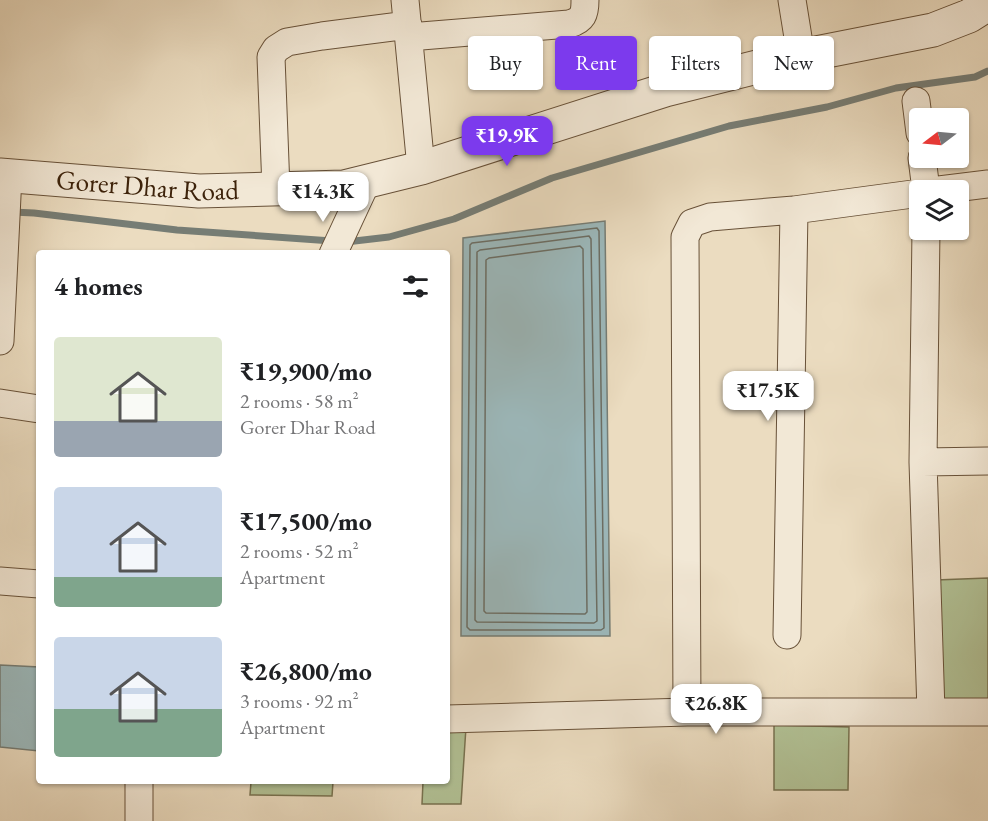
<!DOCTYPE html>
<meta charset="utf-8">
<style>
body{margin:0;font-family:"EB Garamond",serif;background:#f6f6f6;color:#202124;height:100vh;display:flex;flex-direction:column;font-size:22px;white-space:nowrap}
*{box-sizing:border-box;margin:0}
p{font-size:20px;color:#757577}
.icon{flex:none;width:33px;height:33px;fill:none;stroke:currentColor;stroke-width:2;stroke-linecap:round;stroke-linejoin:round}
.map{position:relative;flex:1;overflow:hidden}
.drawer{position:absolute;left:36px;top:250px;width:414px;height:534px;display:flex;flex-direction:column;background:#fff;border-radius:6px;box-shadow:0 2px 4px #0004}
.drawer>*{flex:none}
.top-card{position:absolute;left:468px;top:36px;width:429px;height:54px;display:flex;gap:12px}
.needle{width:39px;rotate:254deg}
.buttons{position:absolute;left:909px;top:108px;display:grid;gap:12px}
.buttons a{display:grid;place-items:center;width:60px;height:60px;border-radius:6px;background:#fff;box-shadow:0 2px 4px #0004;font-size:30px}
.price{position:absolute;translate:-50% -51px;padding:0 14px;border-radius:12px;background:#fff;color:#222;font-size:20px;line-height:39px;filter:drop-shadow(0 2px 3px #0008)}
.price::after{content:'';position:absolute;left:50%;top:36px;width:18px;height:14px;margin-left:-9px;background:inherit;clip-path:polygon(0 0,100% 0,50% 100%)}
.price.current{background:#7c3aed;color:#fff}
ul{padding:0;list-style:none}
li{display:flex;align-items:center;gap:18px;height:150px;padding:0 18px}
li span{display:grid;place-items:center;flex:none;width:168px;height:120px;border-radius:6px;color:#555}
li>.icon{margin-inline-start:auto}
span .icon{width:72px;height:72px;fill:#fffc;stroke-width:1}
li b{font-size:26px}
h2{display:flex;justify-content:space-between;align-items:center;height:72px;padding:0 18px;font-size:26px}
.tag{padding:0 21px;border-radius:6px;background:#fff;box-shadow:0 2px 4px #0004;font-size:21px;line-height:54px}
.tag.current{background:#7c3aed;color:#fff}
.map>svg:first-child{display:block}
.green{fill:#b2c296;stroke:#787250;stroke-width:1.5}
.water{fill:#9cb9bc;stroke:#767d75;stroke-width:1.5}
.lines{fill:none;stroke-linecap:round;stroke-linejoin:round}
.shore{stroke:#6c6e64;stroke-width:1.5}
.stream{stroke:#767d75;stroke-width:7}
.minor-casing{stroke:#685138;stroke-width:29}
.tertiary-casing{stroke:#685138;stroke-width:35}
.minor{stroke:#f2e8d6;stroke-width:27}
.tertiary{stroke:#f2e8d6;stroke-width:33}
.labels{text-anchor:middle;stroke-width:4.5;stroke-linejoin:round;paint-order:stroke}
.street-label{font-size:27px;fill:#3d230b;stroke:#f2e8d6}
</style>
<div class="map">
<svg width="988" height="821" viewBox="0 0 988 821">
<rect width="100%" height="100%" fill="#ebdcc0"/>
<filter id="stains"><feTurbulence type="fractalNoise" baseFrequency=".00333" numOctaves="4"/><feColorMatrix values="0 0 0 0 .2 0 0 0 0 .09 0 0 0 0 .02 0 0 0 .5 -.17"/></filter>
<radialGradient id="worn" r=".72"><stop offset=".6" stop-color="#630" stop-opacity="0"/><stop offset="1" stop-color="#630" stop-opacity=".3"/></radialGradient>
<path class="green" d="M 988,578 L 988,705 L 938,705 L 936,580 Z
M 774,725 L 849,727 L 848,790 L 774,790 Z
M 447,727 L 466,727 L 461,804 L 422,804 L 423,782 L 447,782 Z
M 251,782 L 333,782 L 332,796 L 250,795 Z"/>
<path class="water" d="M 605,221 L 610,636 L 461,636 L 463,238 Z
M 0,665 L 39,667 L 39,751 L 0,747 Z"/>
<g class="lines">
<path class="shore" d="M 597,228 L 599,231 L 604,628 L 601,630 L 470,630 L 467,627 L 470,245 L 472,243 Z
M 589,236 L 591,239 L 597,621 L 594,623 L 477,622 L 475,620 L 477,252 L 480,250 Z
M 580,246 L 583,249 L 587,612 L 585,614 L 486,613 L 484,611 L 486,260 L 489,258 Z"/>
<path class="stream" d="M 12,212 L 34,213 L 177,230 L 332,241
M 346,242 L 389,237 L 454,219 L 552,178 L 729,126 L 827,107 L 896,88 L 975,77 L 988,71"/>
<defs>
<path id="minor" d="M 405,0 L 421,168
M 792,0 L 801,56
M 409,37 L 569,24 C 583,20 585,14 585,0
M 916,101 L 920,133
M 922,158 L 926,190
M 276,189 L 271,57 L 276,49 L 287,42 L 322,36 L 408,25
M 939,190 L 988,184
M 926,230 L 923,462 L 931,712
M 333,254 L 367,181
M 0,341 L 8,175
M 0,403 L 39,409
M 923,462 L 988,461
M 0,581 L 39,584
M 787,635 L 794,210
M 687,712 L 685,237 L 692,223 L 710,217 L 794,210 L 920,193
M 447,719 L 687,712 L 988,712
M 139,782 L 139,821"/>
<g id="tertiary">
<path id="s1" d="M 0,175 L 199,191 L 344,187 L 421,168 L 665,90 L 801,56 L 933,30 L 969,16 L 988,4"/>
</g>
</defs>
<use href="#minor" class="minor-casing"/>
<use href="#tertiary" class="tertiary-casing"/>
<use href="#minor" class="minor"/>
<use href="#tertiary" class="tertiary"/>
</g>
<g class="labels">
<g class="street-label">
<text dy="9" stroke="none"><textPath href="#s1" startOffset="148">Gorer Dhar Road</textPath></text>
</g>
</g>
<rect width="100%" height="100%" filter="url(#stains)"/>
<rect width="100%" height="100%" fill="url(#worn)"/>
</svg>
<div class="buttons">
<a><svg class="needle" viewBox="-14 -14 28 28"><path d="M0-13l5 13h-10z" fill="#e53935"/><path d="M0 13l5-13h-10z" fill="#757577"/></svg></a>
<a><svg class="icon" aria-label="layers" viewBox="0 0 24 24"><path d="M12 4l9 5-9 5-9-5zM3 14l9 5 9-5"/></svg></a>
</div>
<b class="price current" style="left:507px;top:167px">₹19.9K</b>
<b class="price" style="left:323px;top:223px">₹14.3K</b>
<b class="price" style="left:768px;top:422px">₹17.5K</b>
<b class="price" style="left:716px;top:735px">₹26.8K</b>
<div class="top-card">
<a class="tag">Buy</a>
<a class="tag current">Rent</a>
<a class="tag">Filters</a>
<a class="tag">New</a>
</div>
<section class="drawer">
<h2>4 homes<svg class="icon" aria-label="filters" viewBox="0 0 24 24"><path d="M4 7h16M4 17h16"/><circle cx="9" cy="7" r="2"/><circle cx="15" cy="17" r="2"/></svg></h2>
<ul>
<li><span style="background:linear-gradient(#dfe7d0 70%,#9aa5b1 0)"><svg class="icon" aria-label="home" viewBox="0 0 24 24"><path d="M3 11l9-7 9 7M6 9v11h12V9"/></svg></span><div><b>₹19,900/mo</b><p>2 rooms · 58 m²</p><p>Gorer Dhar Road</p></div></li>
<li><span style="background:linear-gradient(#c9d6e8 75%,#7fa58c 0)"><svg class="icon" aria-label="home" viewBox="0 0 24 24"><path d="M3 11l9-7 9 7M6 9v11h12V9"/></svg></span><div><b>₹17,500/mo</b><p>2 rooms · 52 m²</p><p>Apartment</p></div></li>
<li><span style="background:linear-gradient(#c9d6e8 60%,#7fa58c 0)"><svg class="icon" aria-label="home" viewBox="0 0 24 24"><path d="M3 11l9-7 9 7M6 9v11h12V9"/></svg></span><div><b>₹26,800/mo</b><p>3 rooms · 92 m²</p><p>Apartment</p></div></li>
</ul>
</section>
</div>
